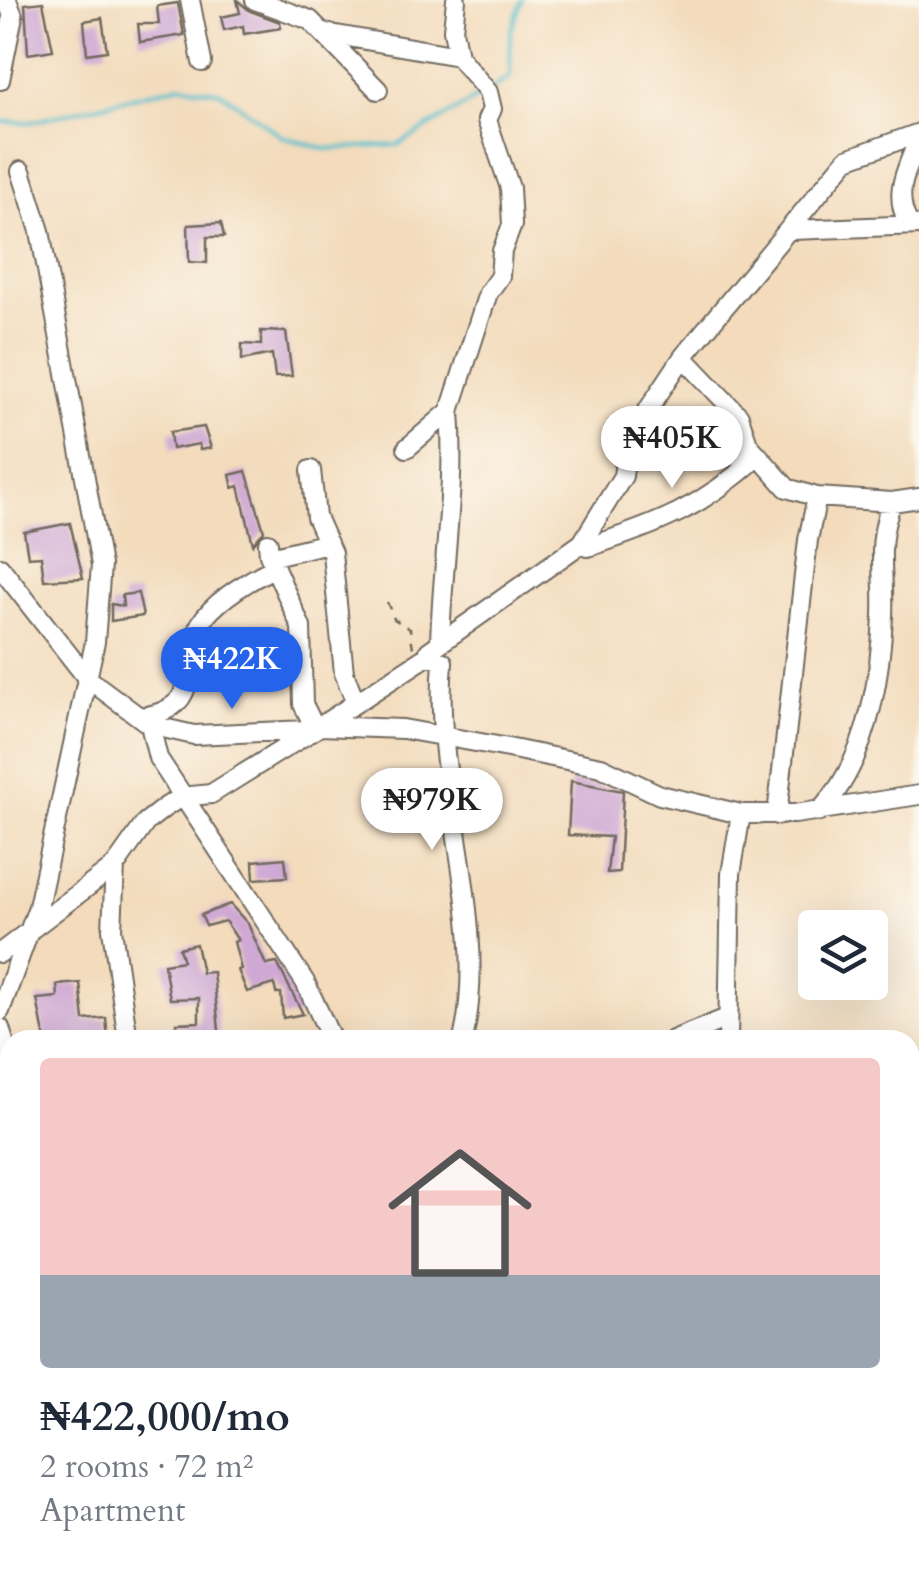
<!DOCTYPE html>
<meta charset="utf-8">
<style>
body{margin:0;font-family:Cardo,serif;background:#f6f6f7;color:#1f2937;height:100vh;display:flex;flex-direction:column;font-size:38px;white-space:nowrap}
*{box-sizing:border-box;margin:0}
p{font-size:32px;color:#747a83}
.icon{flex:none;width:55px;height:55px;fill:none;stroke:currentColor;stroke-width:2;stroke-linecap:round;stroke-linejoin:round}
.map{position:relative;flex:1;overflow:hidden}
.panel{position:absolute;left:0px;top:1030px;width:920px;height:552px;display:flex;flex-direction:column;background:#fff;border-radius:30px 30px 0 0;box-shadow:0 10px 40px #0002}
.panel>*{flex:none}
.buttons{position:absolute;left:798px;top:910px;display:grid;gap:20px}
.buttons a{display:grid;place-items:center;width:90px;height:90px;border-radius:10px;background:#fff;box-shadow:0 10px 40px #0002;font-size:50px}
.price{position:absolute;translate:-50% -85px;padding:0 22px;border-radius:35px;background:#fff;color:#222;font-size:32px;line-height:65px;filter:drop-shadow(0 2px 5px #0008)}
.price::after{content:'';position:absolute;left:50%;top:60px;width:30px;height:22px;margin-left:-15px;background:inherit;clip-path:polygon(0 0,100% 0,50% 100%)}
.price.selected{background:#2563eb;color:#fff}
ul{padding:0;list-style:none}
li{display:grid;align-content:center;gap:20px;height:530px;padding:0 40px}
li span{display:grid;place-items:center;height:310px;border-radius:10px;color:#555}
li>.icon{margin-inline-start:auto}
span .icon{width:180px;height:180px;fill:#fffc;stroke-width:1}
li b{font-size:42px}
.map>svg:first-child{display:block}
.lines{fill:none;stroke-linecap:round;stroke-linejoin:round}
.stream{stroke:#53bfcc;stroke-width:4}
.building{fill:#cfa9d4}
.minor-casing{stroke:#71695e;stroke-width:22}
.path{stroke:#71695e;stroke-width:2.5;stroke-dasharray:8 8;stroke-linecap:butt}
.minor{stroke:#fff;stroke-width:18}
</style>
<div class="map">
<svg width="919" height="1582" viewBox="0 0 919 1582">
<rect width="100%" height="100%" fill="#fbf7ec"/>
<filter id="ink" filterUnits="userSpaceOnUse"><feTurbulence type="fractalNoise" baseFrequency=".01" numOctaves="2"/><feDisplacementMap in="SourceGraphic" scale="20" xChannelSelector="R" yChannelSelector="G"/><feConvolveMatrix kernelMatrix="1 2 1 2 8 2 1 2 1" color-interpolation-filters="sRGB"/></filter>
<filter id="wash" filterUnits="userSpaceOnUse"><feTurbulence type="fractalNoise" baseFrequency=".0048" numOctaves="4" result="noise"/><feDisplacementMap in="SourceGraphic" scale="40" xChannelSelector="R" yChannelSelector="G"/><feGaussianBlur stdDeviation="2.25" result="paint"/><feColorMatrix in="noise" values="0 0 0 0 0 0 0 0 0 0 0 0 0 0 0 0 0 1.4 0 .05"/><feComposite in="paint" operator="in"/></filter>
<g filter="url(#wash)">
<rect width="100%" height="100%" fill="#f3dbbc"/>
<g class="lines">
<path class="stream" d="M 492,89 L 510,77 L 511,31 L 522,0
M 0,122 L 32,122 L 181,85 L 221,92 L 281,136 L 324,149 L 398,145 L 484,94"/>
</g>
<g id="blocks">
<path class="building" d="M 237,0 L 250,11 L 280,22 L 281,28 L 244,34 L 243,26 L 224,30 L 221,17 L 240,13 Z
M 43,2 L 53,50 L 28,54 L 25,4 Z
M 178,3 L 184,35 L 140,42 L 138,24 L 159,24 L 157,6 Z
M 102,18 L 107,51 L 87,54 L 84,21 Z
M 221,223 L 224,237 L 207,237 L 207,263 L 189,262 L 188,225 Z
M 261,331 L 286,332 L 292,376 L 275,377 L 272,354 L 242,360 L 242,344 L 261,345 Z
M 204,427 L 211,448 L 200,450 L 199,444 L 172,449 L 170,432 Z
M 246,471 L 264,531 L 253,544 L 239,486 L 233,488 L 230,475 Z
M 70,523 L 83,578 L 44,580 L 41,556 L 28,557 L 24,532 Z
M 138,593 L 143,616 L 111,621 L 111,604 L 123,606 L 122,595 Z
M 571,781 L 623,791 L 619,872 L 607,873 L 611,837 L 568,835 Z
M 285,858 L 287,877 L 254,879 L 253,861 Z
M 230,904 L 248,924 L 266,965 L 277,963 L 303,1014 L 283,1018 L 281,993 L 276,993 L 274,984 L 247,992 L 238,970 L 241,969 L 234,942 L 238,940 L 225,921 L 206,926 L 201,915 Z
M 196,944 L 202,973 L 213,972 L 220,1040 L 201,1040 L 200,1033 L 176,1035 L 176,1023 L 199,1022 L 199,998 L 170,999 L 164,964 L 183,961 L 179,948 Z
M 80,983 L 84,1020 L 106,1018 L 108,1040 L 45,1040 L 37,999 L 58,997 L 57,985 Z"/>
</g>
</g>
<g filter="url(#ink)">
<use href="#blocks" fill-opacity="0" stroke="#71695e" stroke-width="2.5"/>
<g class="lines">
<defs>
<path id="minor" d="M 190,0 L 202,62
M 255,0 L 310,20 L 378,90
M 456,0 L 453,30 L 458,56
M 325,33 L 458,56 L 488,92 L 492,109 L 487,120 L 510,188 L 512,225 L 502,251 L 500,276 L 488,293 L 450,411
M 0,80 L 13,16 L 7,0
M 908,222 C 892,192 908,168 919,138
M 792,230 L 919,225
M 683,357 L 739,416 L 748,444 L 787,488 L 817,497 L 892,502 L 919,498
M 627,446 C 655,446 682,451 708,452 C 726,452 738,461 757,457
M 407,448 L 450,411 C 456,489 442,565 440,643
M 311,470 L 316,517 L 332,553 L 344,673 L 356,703
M 268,543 L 269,554 L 301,627 L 303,704 L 315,728
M 582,543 L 588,547 C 657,525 703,507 757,457
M 270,557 L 328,543
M 0,567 L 87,678 L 150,725 L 158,758 L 305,982 L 332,1040
M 429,655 L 429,651 L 582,543 L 623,476 L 628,440 L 683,357 L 847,159 L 919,133
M 140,717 C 212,708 175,655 205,617 C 221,597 251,579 274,568
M 150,725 L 194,735 L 307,730
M 322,725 L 429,655 L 443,662 C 432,787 491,920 463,1040
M 819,812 C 867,763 880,683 883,616 C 885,570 875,546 892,502
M 777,815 L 808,540 L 817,497
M 115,866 L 112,929 L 128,1040
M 0,953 L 115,866 L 146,822 L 164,808 L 181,797 L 211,794 L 320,726 L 403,729 L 503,747 L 601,767 L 660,795 L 741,814 L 795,814 L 919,795
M 0,1011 L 38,907 L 95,642 L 101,565 L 40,231 L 21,171
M 0,1028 L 10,1062
M 673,1040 L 727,1018
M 728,1040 L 731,874 L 741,814
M 0,1103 L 10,1102
M 0,1345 L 10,1352
M 910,1470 L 919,1470
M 32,1572 L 32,1582
M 365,1572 L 366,1582
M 596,1572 L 599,1582
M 713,1572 L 715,1582
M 198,1581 L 225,1577 L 240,1582
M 107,1582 L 120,1572"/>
</defs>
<use href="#minor" class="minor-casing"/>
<path class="path" d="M 387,602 L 394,619 L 410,629 L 413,648"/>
<use href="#minor" class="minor"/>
</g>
</g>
</svg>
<div class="buttons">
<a><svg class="icon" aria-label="layers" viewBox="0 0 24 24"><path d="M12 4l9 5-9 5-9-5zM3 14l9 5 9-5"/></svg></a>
</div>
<b class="price" style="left:672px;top:491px">₦405K</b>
<b class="price selected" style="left:232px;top:712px">₦422K</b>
<b class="price" style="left:432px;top:853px">₦979K</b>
<section class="panel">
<ul>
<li><span style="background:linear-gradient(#f6c9c9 70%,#9aa5b1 0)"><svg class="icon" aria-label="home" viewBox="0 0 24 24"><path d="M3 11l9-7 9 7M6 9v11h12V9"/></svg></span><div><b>₦422,000/mo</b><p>2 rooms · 72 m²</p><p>Apartment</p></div></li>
</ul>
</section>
</div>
